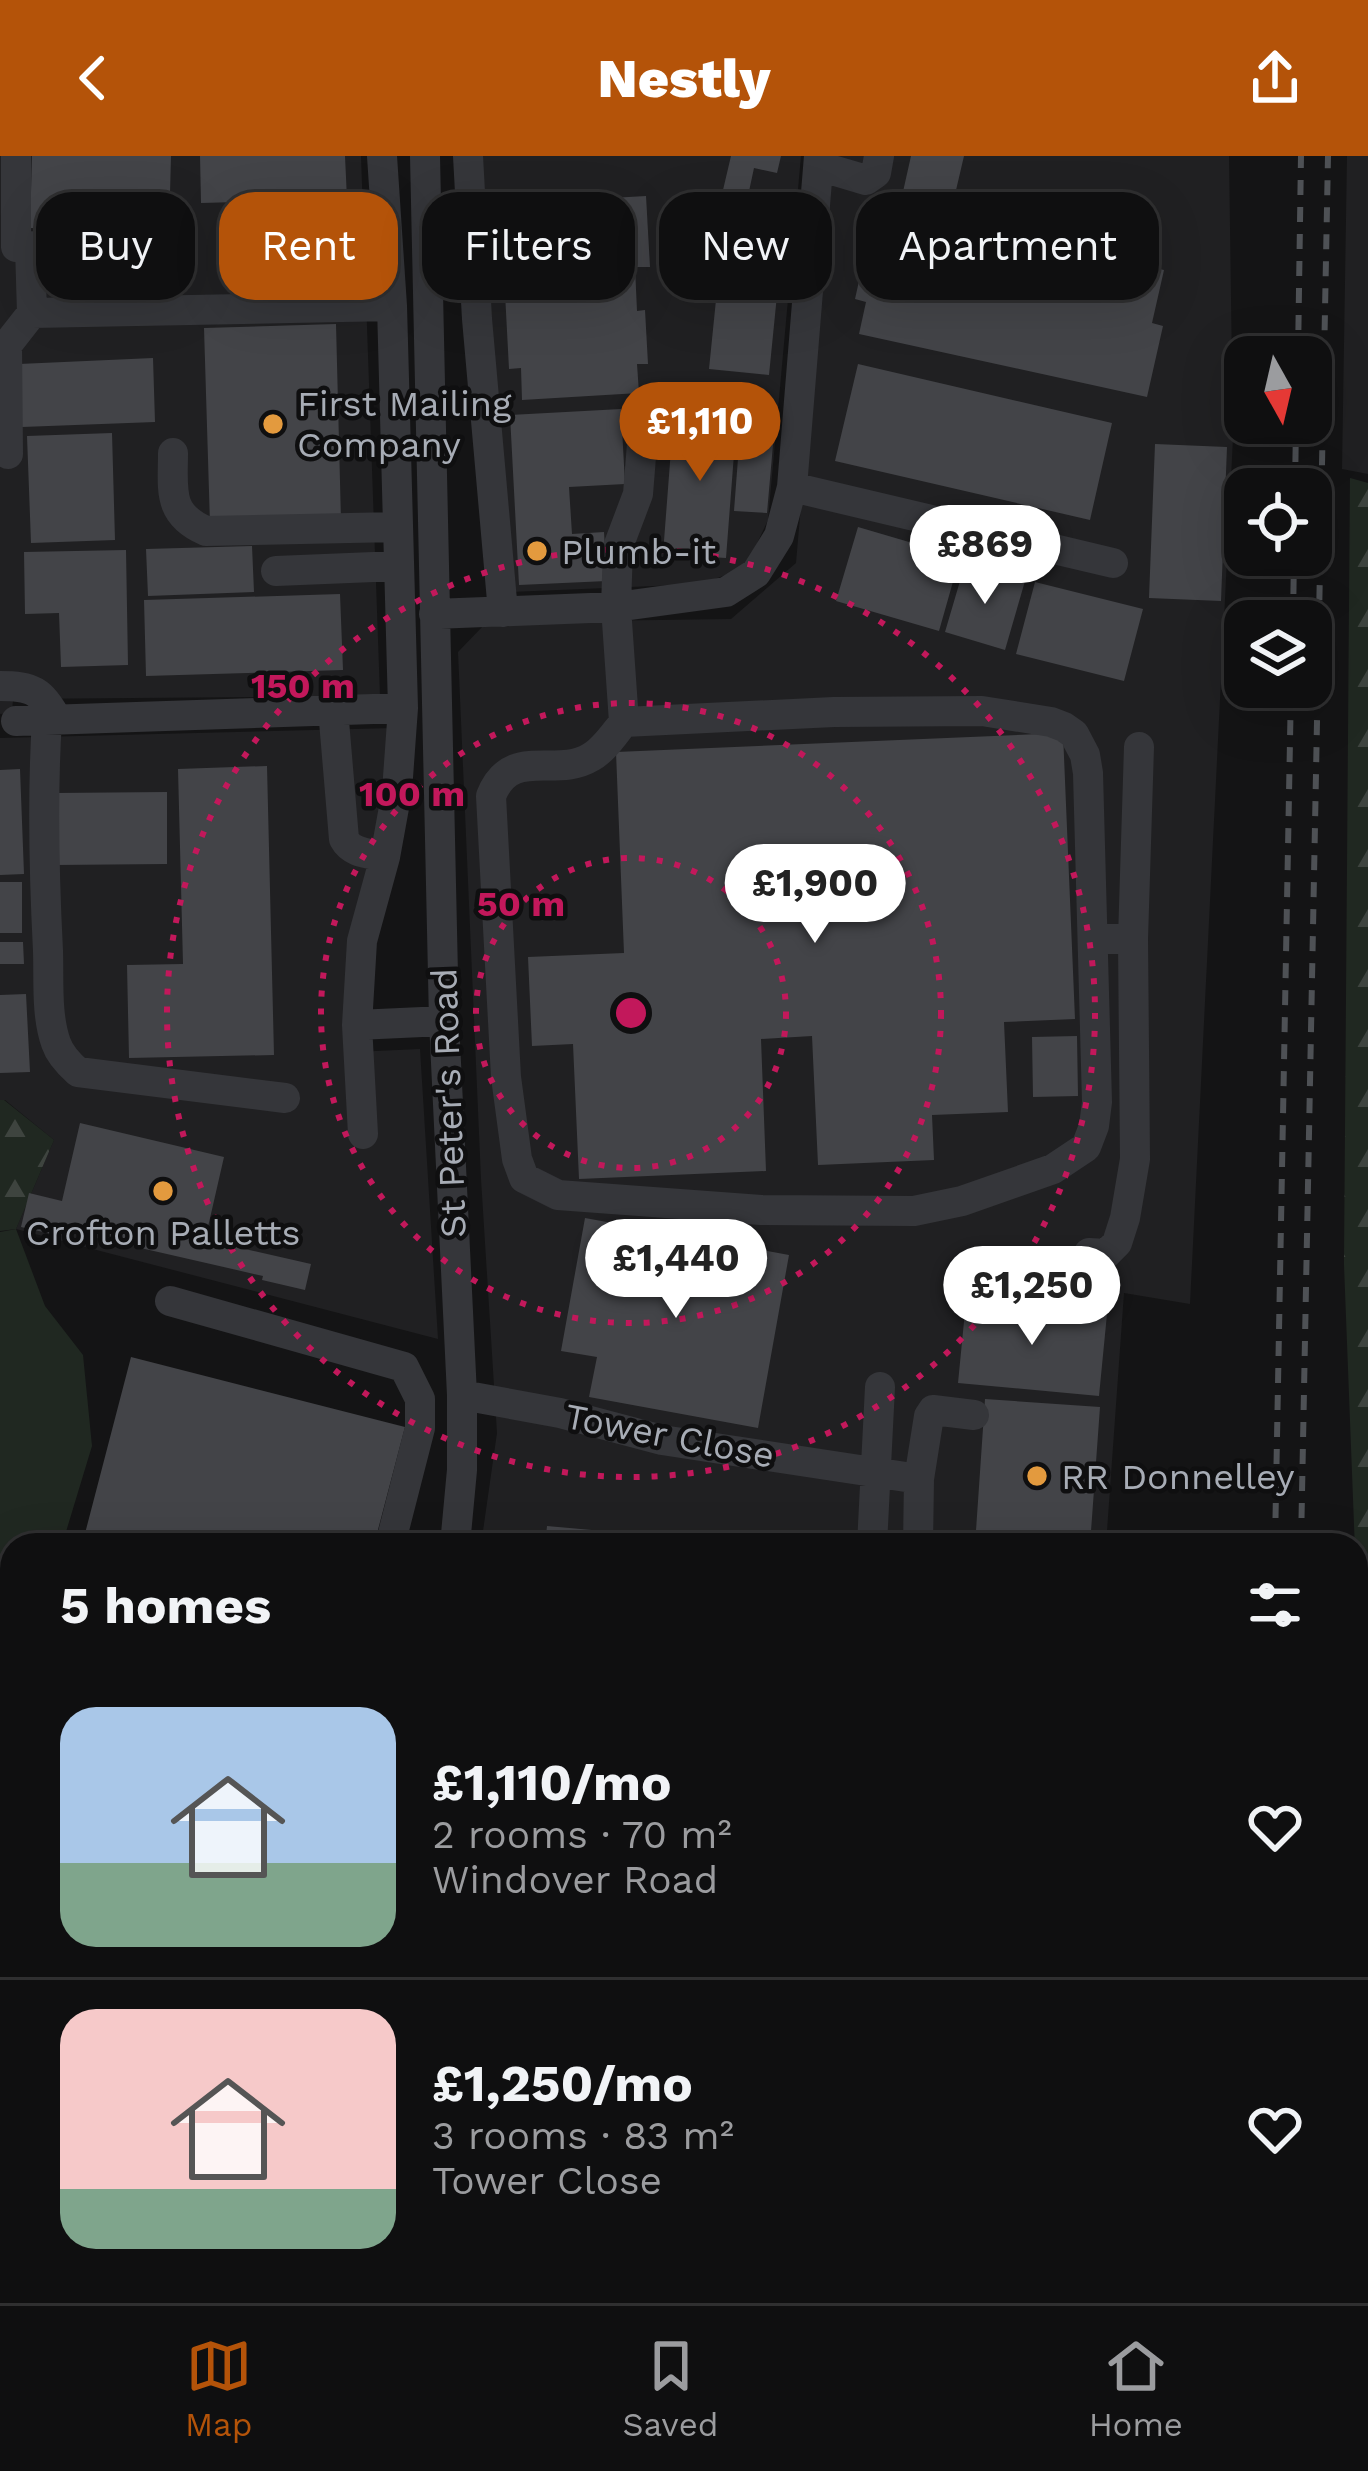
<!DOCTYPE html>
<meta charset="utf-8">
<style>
body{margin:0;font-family:"Work Sans",sans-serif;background:#1d1d1e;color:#f1f3f6;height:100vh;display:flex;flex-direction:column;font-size:45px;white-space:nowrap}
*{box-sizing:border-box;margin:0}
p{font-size:39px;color:#9b9c9f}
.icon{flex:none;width:66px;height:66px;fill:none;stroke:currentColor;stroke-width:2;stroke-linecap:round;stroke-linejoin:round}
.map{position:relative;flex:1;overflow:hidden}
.drawer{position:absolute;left:0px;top:1377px;width:1368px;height:771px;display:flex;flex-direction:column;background:#0f0f10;border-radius:36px 36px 0 0;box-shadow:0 12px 48px #0002,0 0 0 3px #2f2f30}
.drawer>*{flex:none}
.top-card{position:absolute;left:36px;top:36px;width:1296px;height:108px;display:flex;gap:24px}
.needle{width:78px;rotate:172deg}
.controls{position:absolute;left:1224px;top:180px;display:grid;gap:24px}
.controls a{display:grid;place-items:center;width:108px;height:108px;border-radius:24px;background:#0f0f10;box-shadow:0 12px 48px #0002,0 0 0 3px #2f2f30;font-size:60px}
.price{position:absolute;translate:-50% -102px;padding:0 27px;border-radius:42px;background:#fff;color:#222;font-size:39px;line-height:78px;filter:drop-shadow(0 3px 6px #0008)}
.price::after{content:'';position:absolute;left:50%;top:72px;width:36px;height:27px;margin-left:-18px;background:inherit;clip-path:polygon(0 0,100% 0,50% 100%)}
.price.selected{background:#b45309;color:#fff}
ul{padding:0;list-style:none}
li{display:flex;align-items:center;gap:36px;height:300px;padding:0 60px}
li+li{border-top:3px solid #2f2f30}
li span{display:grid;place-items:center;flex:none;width:336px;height:240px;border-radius:36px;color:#555}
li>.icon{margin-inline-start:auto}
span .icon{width:144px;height:144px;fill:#fffc;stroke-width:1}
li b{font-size:51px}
h2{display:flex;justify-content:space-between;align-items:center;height:144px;padding:0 60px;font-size:51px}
.pill{padding:0 42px;border-radius:36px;background:#0f0f10;box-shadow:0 12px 48px #0002,0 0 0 3px #2f2f30;font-size:42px;line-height:108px}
.pill.selected{background:#b45309;color:#fff}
header{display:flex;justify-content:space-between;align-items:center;height:156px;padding:0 60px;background:#b45309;color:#fff;font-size:54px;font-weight:800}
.tabs{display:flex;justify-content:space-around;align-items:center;height:168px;border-top:3px solid #2f2f30;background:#0f0f10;font-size:33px;color:#9b9c9f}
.tabs a{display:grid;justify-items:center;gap:6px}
.tabs .selected{color:#b45309}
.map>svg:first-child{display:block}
.built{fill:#202022}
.grass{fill:#202821}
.forest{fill:url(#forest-firs)}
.building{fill:#434448}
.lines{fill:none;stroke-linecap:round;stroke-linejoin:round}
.minor{stroke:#35363a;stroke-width:30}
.rail{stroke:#4e5155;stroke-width:6;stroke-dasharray:15 12;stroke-linecap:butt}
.ring{fill:none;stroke:#c2185b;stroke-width:6;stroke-dasharray:6 12}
.poi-dot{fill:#e39a3e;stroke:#0f0f10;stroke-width:4.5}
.labels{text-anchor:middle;stroke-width:9;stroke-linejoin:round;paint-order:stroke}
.poi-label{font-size:36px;fill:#a7acb5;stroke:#0f0f10;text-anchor:start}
.street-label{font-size:36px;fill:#a7acb5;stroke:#0f0f10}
.centre{fill:#c2185b;stroke:#0f0f10;stroke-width:6}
.ring-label{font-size:36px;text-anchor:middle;font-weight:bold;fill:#c2185b;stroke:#0f0f10;stroke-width:9;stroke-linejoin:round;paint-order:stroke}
</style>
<header><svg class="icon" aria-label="back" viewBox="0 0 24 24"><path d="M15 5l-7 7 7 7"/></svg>Nestly<svg class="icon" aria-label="share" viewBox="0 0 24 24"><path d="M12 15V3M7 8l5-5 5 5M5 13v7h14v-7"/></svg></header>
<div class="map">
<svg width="1368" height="2147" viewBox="0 0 1368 2147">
<defs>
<pattern id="forest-firs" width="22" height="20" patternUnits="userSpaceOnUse" patternTransform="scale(3)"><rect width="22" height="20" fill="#202821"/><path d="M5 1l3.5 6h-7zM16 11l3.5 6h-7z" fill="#3e443f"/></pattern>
</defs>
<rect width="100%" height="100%" fill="#141415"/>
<path class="built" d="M 0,0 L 361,0 L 380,540 L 13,543 L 12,557 L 0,558 Z
M 478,0 L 801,0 L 768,364 L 746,411 L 702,428 L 510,436 Z
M 827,0 L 1229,0 L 1233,282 L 1190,1148 L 1124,1137 L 1106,1389 L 481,1389 L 497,1277 L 481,1023 L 458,496 L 484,469 L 513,466 L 731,463 L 796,407 L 815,186 Z
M 1347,0 L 1368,0 L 1368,318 L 1342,313 Z
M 394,572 L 354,896 L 420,893 L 438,1183 L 16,1073 L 54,984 L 5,944 L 0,944 L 0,582 Z
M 0,1714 L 12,1719 L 12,2136 L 404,2136 L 400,2147 L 0,2147 Z
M 761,2136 L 1040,2136 L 1038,2147 L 759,2147 Z"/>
<path class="grass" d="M 16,1073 L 45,1150 L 83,1199 L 92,1290 L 62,1389 L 12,1389 L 12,1615 L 0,1669 L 0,1076 Z
M 454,2136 L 745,2136 L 744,2147 L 453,2147 Z"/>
<path class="forest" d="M 1350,322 L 1368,327 L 1368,1731 L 1344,1108 Z
M 0,944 L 4,944 L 54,984 L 16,1073 L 0,1075 Z"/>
<path class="building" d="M 32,0 L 171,0 L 169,75 L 30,72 Z
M 200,0 L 345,0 L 347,43 L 201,47 Z
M 731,0 L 781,0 L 777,17 L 754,12 L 748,40 L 723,34 Z
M 911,0 L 964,0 L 953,47 L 1047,68 L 1043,87 L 1164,114 L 1152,167 L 1163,170 L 1147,241 L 859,178 L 866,146 L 855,143 L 875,53 L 898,58 Z
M 646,40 L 650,111 L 635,111 L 637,155 L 645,154 L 648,208 L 637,208 L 639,237 L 522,244 L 521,212 L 509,213 L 504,118 L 491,119 L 489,88 L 544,86 L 542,46 Z
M 717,134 L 777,139 L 769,219 L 709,213 Z
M 336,168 L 341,365 L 210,368 L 204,172 Z
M 153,202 L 155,266 L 22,271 L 19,208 Z
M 858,208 L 1112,267 L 1090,364 L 835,305 Z
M 621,253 L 625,328 L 569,331 L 572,378 L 604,376 L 607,425 L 519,429 L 510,259 Z
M 674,254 L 737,259 L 726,402 L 663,398 Z
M 741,263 L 775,266 L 767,357 L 734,355 Z
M 112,277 L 115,384 L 31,387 L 27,280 Z
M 1155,288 L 1227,291 L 1221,445 L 1149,442 Z
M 858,371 L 960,401 L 939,475 L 836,445 Z
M 252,390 L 254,436 L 148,440 L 146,393 Z
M 126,394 L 128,509 L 61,511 L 59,457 L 25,458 L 24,396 Z
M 965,408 L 1025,425 L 1005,494 L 945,476 Z
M 1035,426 L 1143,453 L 1124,525 L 1016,498 Z
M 340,438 L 343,514 L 146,520 L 144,444 Z
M 1063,577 L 1075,863 L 1004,866 L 1008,956 L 932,959 L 934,1004 L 818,1009 L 812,880 L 761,883 L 766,1015 L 579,1023 L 573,888 L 532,890 L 528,801 L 624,797 L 616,596 Z
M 267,610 L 274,899 L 129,902 L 127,809 L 183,808 L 178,613 Z
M 20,613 L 24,718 L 0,719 L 0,614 Z
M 167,636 L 167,708 L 55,709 L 55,637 Z
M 0,726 L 22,726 L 22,777 L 0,777 Z
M 0,786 L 23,786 L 24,808 L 0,808 Z
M 26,838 L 30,916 L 0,917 L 0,839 Z
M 1077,880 L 1078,940 L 1033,941 L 1032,881 Z
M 80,967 L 224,1001 L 205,1084 L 311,1108 L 305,1134 L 262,1124 L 263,1120 L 62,1074 L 61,1080 L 21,1071 L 29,1037 L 62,1045 Z
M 585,1062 L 789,1099 L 758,1272 L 589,1241 L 597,1201 L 561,1195 Z
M 966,1145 L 1107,1158 L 1099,1240 L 958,1227 Z
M 131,1201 L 405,1271 L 374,1389 L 82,1389 Z
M 985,1243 L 1100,1251 L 1090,1389 L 975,1389 Z
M 547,1370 L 727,1386 L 727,1389 L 545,1389 Z
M 0,2005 L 12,2005 L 12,2073 L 0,2073 Z
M 906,2136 L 996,2136 L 994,2147 L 904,2147 Z"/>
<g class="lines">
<path class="minor" d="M 382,0 L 392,150 L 403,552 L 397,635 L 385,701 L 362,785 L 357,869 L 444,865
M 425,0 L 444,865 L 462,1239 L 462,1314 L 455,1389
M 468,0 L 477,163 L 503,456
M 819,10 L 866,24 L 876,17 L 879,0
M 162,104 L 163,154
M 32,157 L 392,150
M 173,297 C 173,334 167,358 206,375 L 397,371
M 8,298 L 7,189 L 32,157 L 30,90 L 16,91 L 16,0
M 792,331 L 1113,407
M 276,415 L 398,410
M 434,458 L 616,451 L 726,436 L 756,417 L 779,380 L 792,331 L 819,0
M 0,530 C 33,530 41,535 57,563
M 333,553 L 344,683 C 352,698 370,697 385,701
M 47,564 C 42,641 44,717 48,795 C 49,824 46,859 56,887 C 60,899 69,908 78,916 L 285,942
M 16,565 L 403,552
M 624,566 L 834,556 L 982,555 L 1051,566 L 1064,571 L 1074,578 L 1085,599 L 1088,617 L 1097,946 L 1094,970 L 1086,991 L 1053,1013 L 962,1045 L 914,1055 L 761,1054 L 558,1039 L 524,1022 L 517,1003 L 506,921 L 491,640 C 511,589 555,623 591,601 C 604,594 614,578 624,566 L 616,451 L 618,391 L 638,338 L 642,288
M 1133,783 L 1139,591
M 357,869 L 363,978
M 1089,1097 L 1106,1098 L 1117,1087 L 1125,1062 L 1135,1003 L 1133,783 L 1094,783
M 170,1145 L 404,1211 L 420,1243 L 420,1272 L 390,1389
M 462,1239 L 560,1257 L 662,1284 L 919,1323 L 929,1260 L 933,1254 L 974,1259
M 872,1389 L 880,1231
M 918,1389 L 919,1323
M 0,1698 L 12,1702
M 0,2097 L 7,2097
M 421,2147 L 423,2136
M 1021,2147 L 1023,2136"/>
<path class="rail" d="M 1298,201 L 1301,0
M 1295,333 L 1296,267
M 1293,465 L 1294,399
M 1275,1389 L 1291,531
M 1301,1389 L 1328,0
M 1260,2147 L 1261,2136
M 1287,2147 L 1288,2136"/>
</g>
<g class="ring">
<circle cx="631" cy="857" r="155"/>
<circle cx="631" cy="857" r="310"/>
<circle cx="631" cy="857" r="464"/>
</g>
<g class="poi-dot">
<circle cx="273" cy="268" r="12"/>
<circle cx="537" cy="395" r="12"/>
<circle cx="163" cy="1035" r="12"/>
<circle cx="1037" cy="1320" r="12"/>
</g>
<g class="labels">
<g class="poi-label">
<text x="297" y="260">First Mailing<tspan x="297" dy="41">Company</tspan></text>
<text x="561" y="408">Plumb-it</text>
<text x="163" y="1089" text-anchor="middle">Crofton Palletts</text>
<text x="1061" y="1333">RR Donnelley</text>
</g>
<g class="street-label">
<text transform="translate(448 947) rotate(-92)" y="13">St Peter's Road</text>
<text transform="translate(670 1279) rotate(11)" y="13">Tower Close</text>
</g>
</g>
<circle cx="631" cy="857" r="18" class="centre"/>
<g class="ring-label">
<text x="303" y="542">150 m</text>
<text x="412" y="650">100 m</text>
<text x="521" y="760">50 m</text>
</g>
</svg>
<div class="controls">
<a><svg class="needle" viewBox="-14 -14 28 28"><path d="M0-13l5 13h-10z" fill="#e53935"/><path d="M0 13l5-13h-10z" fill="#9b9c9f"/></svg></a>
<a><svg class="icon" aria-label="locate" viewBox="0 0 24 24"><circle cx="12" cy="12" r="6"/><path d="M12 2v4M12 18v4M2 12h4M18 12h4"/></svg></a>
<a><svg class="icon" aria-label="layers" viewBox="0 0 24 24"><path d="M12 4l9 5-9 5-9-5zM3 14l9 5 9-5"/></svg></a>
</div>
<b class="price selected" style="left:700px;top:328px">£1,110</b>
<b class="price" style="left:985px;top:451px">£869</b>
<b class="price" style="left:815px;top:790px">£1,900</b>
<b class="price" style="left:676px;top:1165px">£1,440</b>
<b class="price" style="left:1032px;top:1192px">£1,250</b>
<div class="top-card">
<a class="pill">Buy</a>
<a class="pill selected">Rent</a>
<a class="pill">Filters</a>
<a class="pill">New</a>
<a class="pill">Apartment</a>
</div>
<section class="drawer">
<h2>5 homes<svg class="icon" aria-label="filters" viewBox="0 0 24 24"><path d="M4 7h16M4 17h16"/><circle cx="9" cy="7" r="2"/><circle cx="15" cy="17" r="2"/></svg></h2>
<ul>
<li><span style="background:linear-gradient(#a9c7e8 65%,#7fa58c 0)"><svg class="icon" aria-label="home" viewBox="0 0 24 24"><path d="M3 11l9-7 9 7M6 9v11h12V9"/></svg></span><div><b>£1,110/mo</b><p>2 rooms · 70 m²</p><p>Windover Road</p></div><svg class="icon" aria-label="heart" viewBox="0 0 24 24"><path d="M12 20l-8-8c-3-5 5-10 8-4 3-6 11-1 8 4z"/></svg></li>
<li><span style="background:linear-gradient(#f6c9c9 75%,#7fa58c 0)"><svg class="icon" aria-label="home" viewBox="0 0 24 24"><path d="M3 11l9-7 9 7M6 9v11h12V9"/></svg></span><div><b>£1,250/mo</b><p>3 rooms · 83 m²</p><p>Tower Close</p></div><svg class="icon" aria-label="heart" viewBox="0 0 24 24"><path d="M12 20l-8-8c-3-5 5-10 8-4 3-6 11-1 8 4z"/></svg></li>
</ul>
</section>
</div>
<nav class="tabs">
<a class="selected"><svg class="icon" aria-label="map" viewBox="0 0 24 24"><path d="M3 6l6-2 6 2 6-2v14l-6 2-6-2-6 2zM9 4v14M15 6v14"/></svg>Map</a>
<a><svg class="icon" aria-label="saved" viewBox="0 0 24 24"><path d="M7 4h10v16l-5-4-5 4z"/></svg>Saved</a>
<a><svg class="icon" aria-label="home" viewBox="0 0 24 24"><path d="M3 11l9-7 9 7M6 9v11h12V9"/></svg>Home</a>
</nav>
